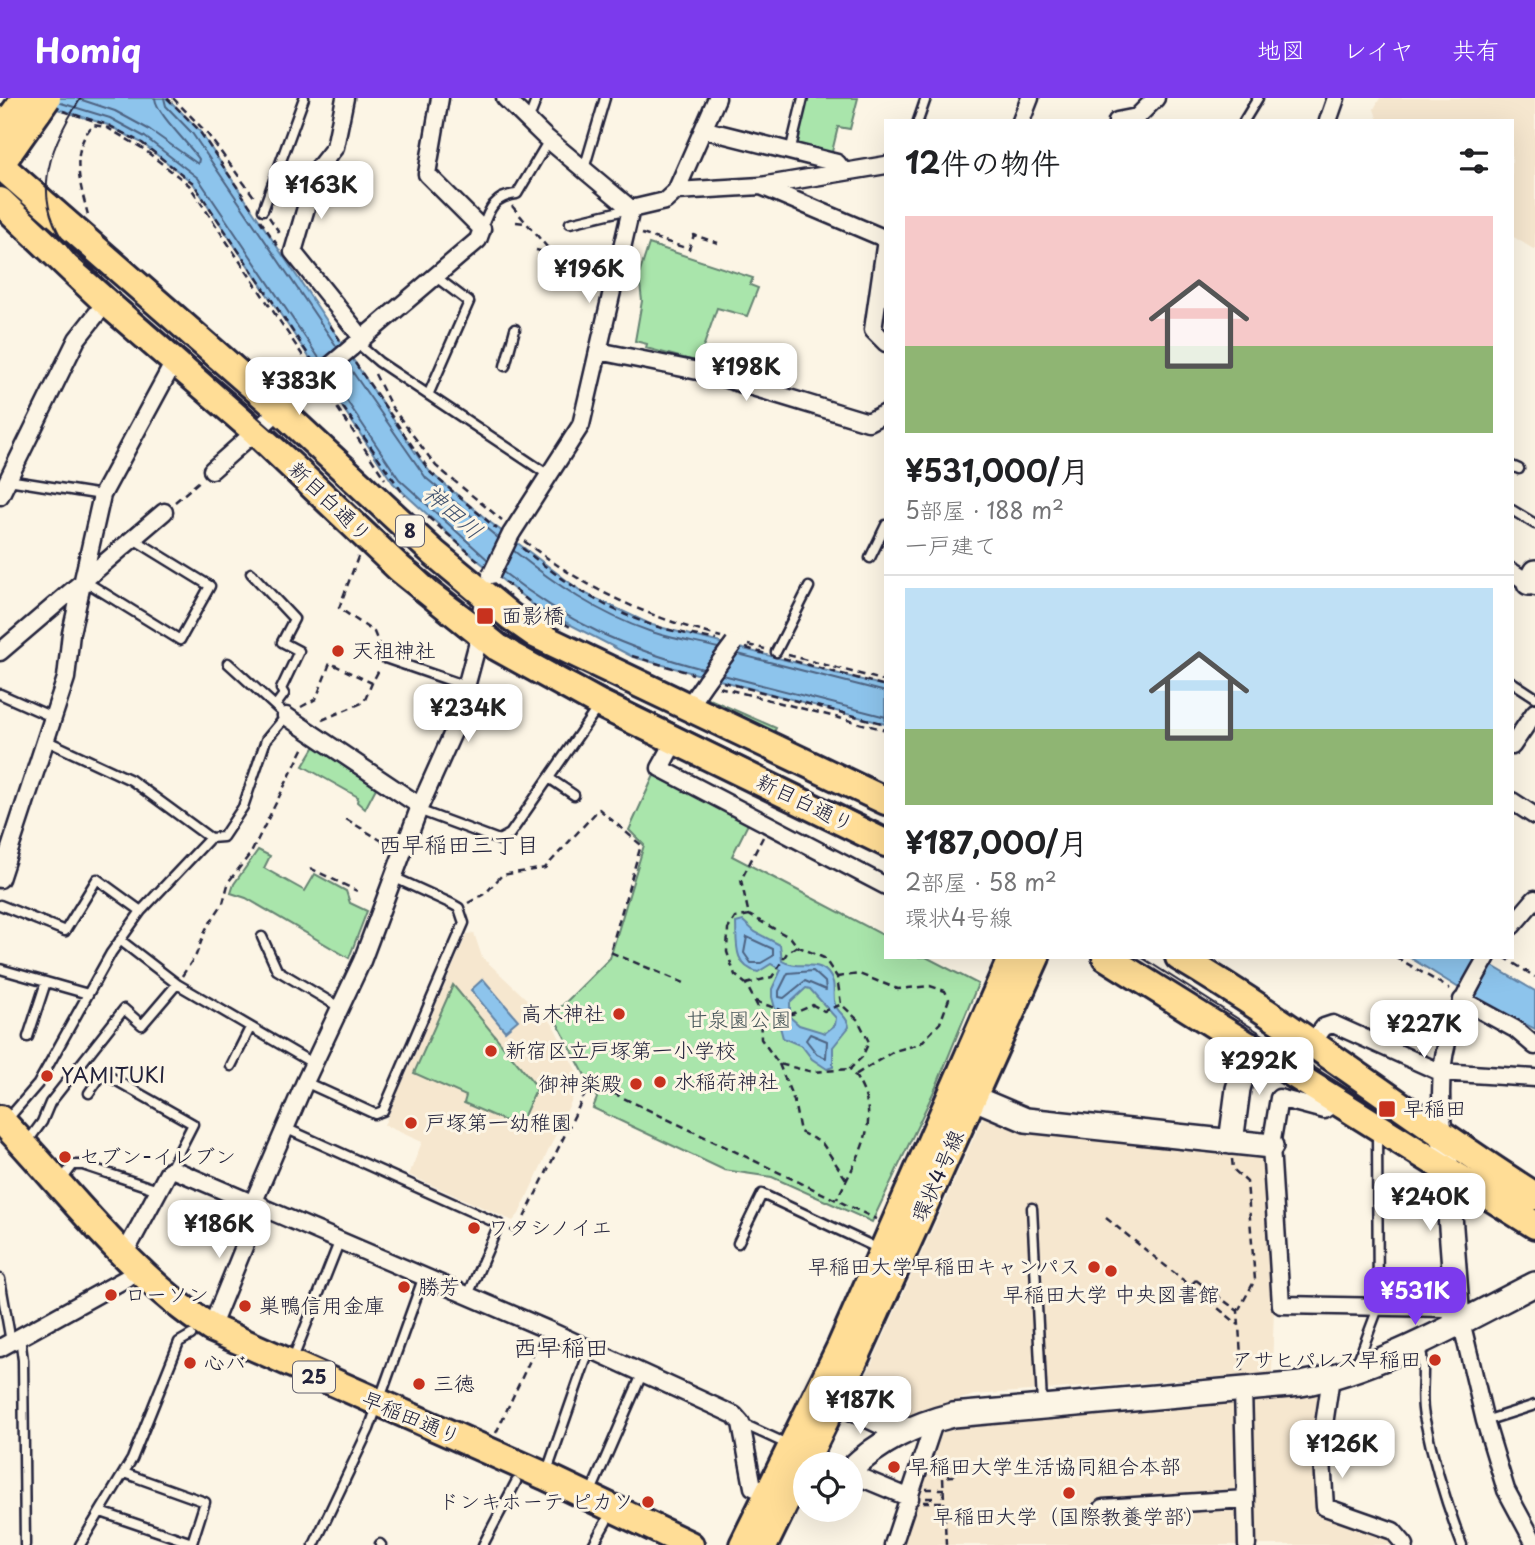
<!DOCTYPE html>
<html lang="ja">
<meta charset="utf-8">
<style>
body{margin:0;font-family:"Playpen Sans","Klee One",sans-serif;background:#f2f2f2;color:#202124;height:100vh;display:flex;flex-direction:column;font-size:26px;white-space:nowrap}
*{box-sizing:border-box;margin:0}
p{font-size:23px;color:#757577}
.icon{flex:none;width:38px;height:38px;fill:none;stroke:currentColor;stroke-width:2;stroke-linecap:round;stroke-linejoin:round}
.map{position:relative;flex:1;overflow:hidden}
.details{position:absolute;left:884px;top:21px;width:630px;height:840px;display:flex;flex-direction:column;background:#fff;border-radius:0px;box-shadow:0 7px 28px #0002}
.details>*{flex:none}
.fabs{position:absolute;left:793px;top:1354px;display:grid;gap:14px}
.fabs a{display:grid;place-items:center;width:70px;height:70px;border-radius:50%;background:#fff;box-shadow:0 7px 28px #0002;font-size:35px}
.price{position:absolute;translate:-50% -60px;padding:0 16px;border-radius:14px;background:#fff;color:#222;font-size:23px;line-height:46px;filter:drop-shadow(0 2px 4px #0008)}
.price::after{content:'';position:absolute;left:50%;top:42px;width:21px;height:16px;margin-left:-10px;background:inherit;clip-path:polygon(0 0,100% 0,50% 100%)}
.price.active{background:#7c3aed;color:#fff}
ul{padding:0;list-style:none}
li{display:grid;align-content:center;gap:14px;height:371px;padding:0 21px}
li+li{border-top:2px solid #e0e0e0}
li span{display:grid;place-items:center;height:217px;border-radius:0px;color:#555}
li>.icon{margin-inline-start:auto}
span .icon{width:126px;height:126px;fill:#fffc;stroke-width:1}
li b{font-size:30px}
h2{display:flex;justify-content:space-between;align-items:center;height:84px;padding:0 21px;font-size:30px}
header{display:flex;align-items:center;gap:42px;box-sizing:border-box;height:98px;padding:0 35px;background:#7c3aed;color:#fff}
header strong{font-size:33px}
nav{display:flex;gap:38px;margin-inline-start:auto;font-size:24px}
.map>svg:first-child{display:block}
.built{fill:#f6e7cf}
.green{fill:#a9e5ab;stroke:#668473;stroke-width:2}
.water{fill:#8dc4ec;stroke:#6283a5;stroke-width:2;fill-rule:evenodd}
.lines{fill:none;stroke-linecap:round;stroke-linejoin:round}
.shore{stroke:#4d6382;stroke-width:2}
.lane-casing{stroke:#22223b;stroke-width:13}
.street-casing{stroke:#22223b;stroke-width:21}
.secondary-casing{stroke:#22223b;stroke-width:28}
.primary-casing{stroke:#22223b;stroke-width:32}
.path{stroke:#22223b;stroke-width:2.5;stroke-dasharray:7 5;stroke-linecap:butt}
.lane{stroke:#fcf5e5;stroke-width:8}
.street{stroke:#fcf5e5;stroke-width:16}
.secondary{stroke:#fcf5e5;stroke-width:23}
.primary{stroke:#ffdd96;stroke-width:26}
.tram{stroke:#22223b;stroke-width:2}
.street-bridge-casing{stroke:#22223b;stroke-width:21;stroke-linecap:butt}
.primary-bridge-casing{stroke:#22223b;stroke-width:32;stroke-linecap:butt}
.path-bridge{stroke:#22223b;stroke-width:2.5;stroke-dasharray:7 5;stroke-linecap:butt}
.street-bridge{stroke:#fcf5e5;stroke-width:16}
.primary-bridge{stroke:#ffdd96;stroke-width:26}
.poi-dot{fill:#c8321e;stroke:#fcf5e5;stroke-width:2.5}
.labels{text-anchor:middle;stroke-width:6;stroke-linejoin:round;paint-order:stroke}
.shield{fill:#fcf5e5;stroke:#63616e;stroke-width:2}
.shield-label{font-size:19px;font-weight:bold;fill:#22223b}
.street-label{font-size:21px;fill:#22223b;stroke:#fcf5e5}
.poi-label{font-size:21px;fill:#22223b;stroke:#fcf5e5;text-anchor:start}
.park-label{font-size:21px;fill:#445357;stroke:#fcf5e5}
.water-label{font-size:23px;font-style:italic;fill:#425370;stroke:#fcf5e5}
.neighbourhood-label{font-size:23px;fill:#22223b;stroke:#fcf5e5}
.quarter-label{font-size:24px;fill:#22223b;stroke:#fcf5e5}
</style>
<header>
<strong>Homiq</strong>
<nav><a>地図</a><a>レイヤ</a><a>共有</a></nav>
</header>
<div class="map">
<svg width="1535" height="1447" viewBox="0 0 1535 1447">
<rect width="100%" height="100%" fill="#fcf5e5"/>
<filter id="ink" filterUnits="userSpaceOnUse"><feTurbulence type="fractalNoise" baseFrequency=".0143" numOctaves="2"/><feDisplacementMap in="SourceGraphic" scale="14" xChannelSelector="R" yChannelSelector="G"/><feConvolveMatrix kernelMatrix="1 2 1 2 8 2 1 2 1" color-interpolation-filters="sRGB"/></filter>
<g filter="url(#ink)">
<path class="built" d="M 1380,0 L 1535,0 L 1535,152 L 1512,138 L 1512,23 L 1378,23 L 1374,11 Z
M 474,835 L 482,859 L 552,925 L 581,982 L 519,1116 L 513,1123 L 409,1077 L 422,1044 L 384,1027 L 467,836 Z
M 985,1015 L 1265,1054 L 1274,1209 L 1272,1275 L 974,1297 L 912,1316 L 867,1301 L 862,1287 Z
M 1324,1293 L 1321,1412 L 1391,1436 L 1400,1447 L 902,1447 L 934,1335 L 1022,1319 L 1155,1311 Z"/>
<path class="green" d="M 805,0 L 858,0 L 850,31 L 838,29 L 831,58 L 793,50 Z
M 649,146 L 753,180 L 750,187 L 758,190 L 747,218 L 717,210 L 698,264 L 646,250 L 647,246 L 635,243 L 642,203 L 639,177 Z
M 705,599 L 776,630 L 770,643 L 704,603 Z
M 315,648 L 376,690 L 365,711 L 357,704 L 358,699 L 303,668 Z
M 656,673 L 749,724 L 732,758 L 885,838 L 886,859 L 926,859 L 978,886 L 936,989 L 872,1124 L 772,1079 L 724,1072 L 593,1010 L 597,1000 L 553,917 L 610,860 L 644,747 L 629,732 Z
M 258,752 L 270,758 L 264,770 L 305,793 L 315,776 L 346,793 L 350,805 L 367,813 L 349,860 L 246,800 L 231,795 L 234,786 Z
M 453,887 L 537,989 L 519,1029 L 464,1005 L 466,998 L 414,975 Z"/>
<path class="water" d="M 7,0 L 167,0 L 198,31 L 419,360 L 431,375 L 491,425 L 582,494 L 652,527 L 885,588 L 885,626 L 633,559 L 536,509 L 475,460 L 393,385 L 193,85 L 142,45 L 108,27 L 51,9 Z
M 743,823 L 755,834 L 780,847 L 782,863 C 800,874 823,857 833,884 C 835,892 832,899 835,906 C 838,916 848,918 849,929 L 833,949 L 833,969 L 827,971 L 812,961 L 802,948 L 783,940 L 772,899 L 772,891 L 781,872 L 771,866 L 758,874 C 733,868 737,845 736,825 ZM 806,890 L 810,891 L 836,920 L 835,927 L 825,935 L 799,927 L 790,919 L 790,905 Z
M 1409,859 L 1477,859 L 1535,893 L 1535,931 L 1483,905 Z
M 483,881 L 518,922 L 505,933 L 471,892 Z"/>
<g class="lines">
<path class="shore" d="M 76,0 L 115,13 L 150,32 L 198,66 L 199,61 C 189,46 156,15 155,0
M 164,0 L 166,8 L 192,35 L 337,249
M 61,5 L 110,20 L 145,39 L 198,80 L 321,263
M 347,266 L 426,380 L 498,440
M 331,279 L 399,381 L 488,462
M 514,453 C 555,486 599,516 649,533 C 671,541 695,544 718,550
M 503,474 C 568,525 624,550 703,571
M 738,556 L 886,594
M 723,577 L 886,619
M 747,839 L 773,851 L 773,858 L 761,865 L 751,865 L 744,855 Z
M 813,873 L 825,884 L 826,892 L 805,883 L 784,900 L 779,899 L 779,893 L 788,875 Z
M 810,936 L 827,943 L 826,960 L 817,956 L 806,942 Z"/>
<defs>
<path id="lane" d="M 528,23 L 537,0
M 918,23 L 926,0
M 1244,23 L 1258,0
M 790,54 L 803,0
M 584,71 L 605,0
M 263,112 L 304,0
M 570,125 L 629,111
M 482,131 C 489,111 494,98 517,96 L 549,42
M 357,245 L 379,264 L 550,378
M 505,268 L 515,231
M 429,295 L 469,204 L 436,179
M 1512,368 L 1519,371
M 8,382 L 102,397
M 1512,412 L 1535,426
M 870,460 L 886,427
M 251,475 L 294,521 L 282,544 L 299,553 L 281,591 L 284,596 L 276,607
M 86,480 L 91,487 L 180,542 L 210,488 L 132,440
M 776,554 L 809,489
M 385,560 L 466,588
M 1512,584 L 1535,599
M 0,596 L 52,619
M 549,680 L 574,697
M 418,712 L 499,742 L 510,736 L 598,609
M 210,740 L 223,739 L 243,709 L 266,642 L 286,618 L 228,565
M 0,807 L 65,833 L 97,781 L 141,813
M 262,839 L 277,872 L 339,909
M 120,842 L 177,886 L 314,966
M 0,871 L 88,896
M 28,939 L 46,884
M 231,968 L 250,930
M 305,984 L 375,1016 L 383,1013 L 464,825 L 459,810 L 452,806 L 393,779
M 89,995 L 103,975 L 193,1026 L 169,1073
M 6,1023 L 38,986 L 111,855 L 141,813 L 210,740 L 131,682 L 45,642
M 285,1030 L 499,1126 L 468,1197
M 28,1043 L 42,1024 L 50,1005 L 124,911 L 142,927 L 177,886
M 61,1083 L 73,1067 L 83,1067 L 158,1092
M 1032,1110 L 1042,1305
M 738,1145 L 762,1096 L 879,1151
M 0,1181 L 11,1244
M 20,1239 L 23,1262 L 25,1447
M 1420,1249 C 1427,1272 1419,1295 1424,1318 C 1433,1362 1446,1405 1462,1447
M 292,1263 L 340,1142
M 1356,1268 L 1378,1210 L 1377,1033
M 1485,1323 L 1535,1307
M 741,1325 L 789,1347
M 547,1373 L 590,1250
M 590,1396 L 643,1274
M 101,1414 L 192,1445 L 205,1404 L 124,1375
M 380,1446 L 381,1447
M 80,1447 L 132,1361 L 179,1244 L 191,1237
M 314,1447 L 369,1331 L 424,1178
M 483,1447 L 516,1384
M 593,1447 L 606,1424"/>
<path id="street" d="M 345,0 L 335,49 L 317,72 L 293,154 L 363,241
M 505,0 L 544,38 L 631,111 L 581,327 L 511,436
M 1021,23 L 1030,0
M 1117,23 L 1137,19 L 1156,0
M 1328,23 L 1336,0
M 706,32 L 837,65 L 844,74
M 761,88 L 886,67
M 676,93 L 717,0
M 631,111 L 665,103 L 676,93 L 761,88 L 886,141
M 886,142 L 873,232 L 886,245
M 351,250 L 478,142 L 482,131 L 427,76 L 440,0
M 598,253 L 703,274 L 868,324 L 886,315
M 212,372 L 319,277
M 0,398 L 77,241 L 106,204
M 1512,474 L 1535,489
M 0,554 L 164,414
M 688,609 L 706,583
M 286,618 L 420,708
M 676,641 L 660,670 L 886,788
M 1512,648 L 1535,614
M 1512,703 L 1535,718
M 0,781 L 66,580 L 71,535 L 102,397 L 174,264
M 1512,828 L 1535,801
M 1462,902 L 1515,931 L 1535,948
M 1312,945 L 1324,929 L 1333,926 L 1440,974 L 1535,980
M 1337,1003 L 1324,1012 L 1279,1000 L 1271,1048 L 1281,1207 L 1446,1210 L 1461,1223 L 1485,1323 L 1506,1392 L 1535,1446
M 1444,1038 C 1434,960 1448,925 1487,859
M 254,1103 L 305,984 L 362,863 L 420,708 L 455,630 L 477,548 L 484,493
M 125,1155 L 169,1073 L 175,1072 L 546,1231 L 734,1317 L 741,1325 L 753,1389 L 768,1396
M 211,1230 L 261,1107
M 0,1250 L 127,1180
M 1331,1279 L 1321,1347 L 1325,1409 L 1393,1433 L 1405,1447
M 1243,1291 L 1247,1447
M 850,1375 L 910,1400
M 1103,1410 L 1246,1401
M 893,1447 L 935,1322"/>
<path id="secondary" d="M 1529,485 L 1535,474
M 974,1000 L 1026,1022 L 1271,1048
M 1444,1038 L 1457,1209 L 1461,1223
M 1231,1044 L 1238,991 L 1251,947
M 835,1302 L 903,1334
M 850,1372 C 880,1343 913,1327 953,1317 L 1301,1286 C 1379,1272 1464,1222 1535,1186"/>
<path id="primary" d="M 38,13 L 0,67 L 280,312 L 434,455 L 510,518 L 537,537 L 886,703
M 0,35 L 20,7
M 0,103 L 106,204 L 256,334 L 400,471 L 497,549 L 600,606 L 886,745
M 1106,859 L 1535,1127
M 1179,859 C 1302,932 1414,1022 1535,1098
M 0,1021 C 66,1090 131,1179 211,1230 L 545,1378 L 690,1447
M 743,1447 L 841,1248 L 1012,859
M 764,1447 L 854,1263 L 1036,859"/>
</defs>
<use href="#lane" class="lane-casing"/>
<use href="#street" class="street-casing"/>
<use href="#secondary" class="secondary-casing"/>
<use href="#primary" class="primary-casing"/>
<path class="path" d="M 167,0 L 198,31 L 252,111
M 173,0 L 206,34 L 255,100
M 63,13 L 108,27 L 142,45 L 193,85 L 312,262
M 512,108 L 553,156 L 605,166
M 88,117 C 80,86 69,53 93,27 L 106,29 L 142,50 L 189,87 L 309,267
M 269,119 L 281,137
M 260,122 L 278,148
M 516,124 L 526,125
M 642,136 L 689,151 L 694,137 L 718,145
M 536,152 L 553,156 L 551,166
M 330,227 L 340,242
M 355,265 L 431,375 L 497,431
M 375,276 L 391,308 L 436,368 L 502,422
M 329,289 L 405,398
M 324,290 L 385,381
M 175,404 L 202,381
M 428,419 L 481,465
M 524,443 C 589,493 643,517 721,539
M 522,450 C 561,482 604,511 652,527 C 673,534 695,537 716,542
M 358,459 L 339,510 L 374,534 L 381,551
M 505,484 L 536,509 L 572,530
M 748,547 L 765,551
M 746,550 L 766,556
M 788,557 L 886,583
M 632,558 L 693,576
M 783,560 L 886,588
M 723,584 L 886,626
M 719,589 L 886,632
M 301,609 L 316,601 L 330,565 L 372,585 L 380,570
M 322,622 L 364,604 L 372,585
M 346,721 L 382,743
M 763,739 L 741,782 L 749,817 L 735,820 L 728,831 L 727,854 L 735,877 L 746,886 L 760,913 L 761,941 L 779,966 L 813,974 L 850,971
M 310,770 L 357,793
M 468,805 L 486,795 L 502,777 L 545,770 L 599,711 L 641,747 L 610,854 L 684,885
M 797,848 L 824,860 L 837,879 L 841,906 L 858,922 L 869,944 L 862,959 L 850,971 C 887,1018 860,1054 837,1101
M 1396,859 L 1450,891
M 1504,859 L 1535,879
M 182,878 L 196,857 L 206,831 L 223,805 L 229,783 L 251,755 L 305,647
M 837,879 L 859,876 L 898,891 L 930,888 L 945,893 L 949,901 L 940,925 L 920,946 L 894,953 L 855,977
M 746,886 L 772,879 L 787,855 L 797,848 L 791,840 L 749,817
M 755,903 L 792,916 L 813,907 L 824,913 L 840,907
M 779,966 L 794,1003 L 800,1034 L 822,1045 L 846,1081
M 1232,1061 L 1233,1071 L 1247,1084 L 1255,1182 L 1238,1213
M 1106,1120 L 1239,1227
M 510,1132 L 517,1134 L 587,992 L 613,995 L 876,1121
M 1196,1182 L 1238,1213 L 1242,1273
M 496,1335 L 539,1243
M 926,1391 L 944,1391
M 926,1400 L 937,1400
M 923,1404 L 944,1404
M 946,1447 L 943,1379 L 953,1378 L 952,1364"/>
<use href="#lane" class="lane"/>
<use href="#street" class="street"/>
<use href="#secondary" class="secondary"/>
<use href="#primary" class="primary"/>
<path class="tram" d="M 81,0 C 46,53 28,106 76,159 L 312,367 L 438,486 L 519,546 L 568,573 L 886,730
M 1141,859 L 1381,1012"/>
<defs>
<path id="street-bridge" d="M 319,277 L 351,250
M 491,477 L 511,436
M 706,583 L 734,545"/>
<path id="primary-bridge" d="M 20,7 L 25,0
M 38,13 L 47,0"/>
</defs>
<use href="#street-bridge" class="street-bridge-casing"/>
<use href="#primary-bridge" class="primary-bridge-casing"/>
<path class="path-bridge" d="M 1183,1194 L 1196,1182"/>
<use href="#street-bridge" class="street-bridge"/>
<use href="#primary-bridge" class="primary-bridge"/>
</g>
</g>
<g class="poi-dot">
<rect x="476" y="509" width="18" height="18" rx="3.5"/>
<circle cx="338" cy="553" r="7"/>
<circle cx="619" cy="916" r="7"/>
<circle cx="491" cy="953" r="7"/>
<circle cx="47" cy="978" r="7"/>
<circle cx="660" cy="984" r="7"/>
<circle cx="636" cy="986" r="7"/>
<rect x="1378" y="1002" width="18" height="18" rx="3.5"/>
<circle cx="411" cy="1025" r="7"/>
<circle cx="65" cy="1059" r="7"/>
<circle cx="474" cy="1130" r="7"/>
<circle cx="1094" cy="1169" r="7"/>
<circle cx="1111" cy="1173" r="7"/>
<circle cx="404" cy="1189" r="7"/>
<circle cx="111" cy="1197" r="7"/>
<circle cx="245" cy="1208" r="7"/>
<circle cx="1435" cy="1262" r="7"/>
<circle cx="190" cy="1265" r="7"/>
<circle cx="419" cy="1286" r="7"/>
<circle cx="894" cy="1369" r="7"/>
<circle cx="1069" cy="1395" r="7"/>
<circle cx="648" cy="1404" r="7"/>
</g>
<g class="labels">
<g class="shield">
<rect x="396" y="417.5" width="28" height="31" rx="5"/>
<rect x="293" y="1263.5" width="42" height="31" rx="5"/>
</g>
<g class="shield-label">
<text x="410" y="440">8</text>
<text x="314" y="1286">25</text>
</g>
<g class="street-label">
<text transform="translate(330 404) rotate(44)" y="7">新目白通り</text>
<text transform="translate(805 705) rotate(26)" y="7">新目白通り</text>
<text transform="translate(938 1078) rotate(-66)" y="7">環状4号線</text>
<text transform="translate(411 1320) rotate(23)" y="7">早稲田通り</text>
</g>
<g class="poi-label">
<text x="501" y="525">面影橋</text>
<text x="352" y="560">天祖神社</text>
<text x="605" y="923" text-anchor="end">高木神社</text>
<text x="505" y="960">新宿区立戸塚第一小学校</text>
<text x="61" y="985">YAMITUKI</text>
<text x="674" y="991">水稲荷神社</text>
<text x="622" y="993" text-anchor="end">御神楽殿</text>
<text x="1403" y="1018">早稲田</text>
<text x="425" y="1032">戸塚第一幼稚園</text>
<text x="79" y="1066">セブン-イレブン</text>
<text x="488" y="1137">ワタシノイエ</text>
<text x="1080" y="1176" text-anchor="end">早稲田大学早稲田キャンパス</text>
<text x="418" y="1196">勝芳</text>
<text x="125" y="1204">ローソン</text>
<text x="1111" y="1204" text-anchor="middle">早稲田大学 中央図書館</text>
<text x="259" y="1215">巣鴨信用金庫</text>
<text x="1421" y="1269" text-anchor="end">アサヒパレス早稲田</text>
<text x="204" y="1272">心バ</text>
<text x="433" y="1293">三徳</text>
<text x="908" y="1376">早稲田大学生活協同組合本部</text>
<text x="634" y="1411" text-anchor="end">ドンキホーテ ピカソ</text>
<text x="1069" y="1426" text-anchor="middle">早稲田大学（国際教養学部）</text>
</g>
<g class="park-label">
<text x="739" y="929">甘泉園公園</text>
</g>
<g class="water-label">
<text transform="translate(453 414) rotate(41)" y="8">神田川</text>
</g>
<g class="neighbourhood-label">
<text x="459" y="755">西早稲田三丁目</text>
</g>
<g class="quarter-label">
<text x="561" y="1258">西早稲田</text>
</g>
</g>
</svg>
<div class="fabs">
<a><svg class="icon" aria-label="locate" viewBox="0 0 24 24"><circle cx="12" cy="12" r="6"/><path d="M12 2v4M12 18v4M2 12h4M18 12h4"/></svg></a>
</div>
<b class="price" style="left:321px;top:123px">¥163K</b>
<b class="price" style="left:589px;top:207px">¥196K</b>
<b class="price" style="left:746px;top:305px">¥198K</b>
<b class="price" style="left:299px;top:319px">¥383K</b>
<b class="price" style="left:468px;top:646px">¥234K</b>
<b class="price" style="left:1424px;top:962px">¥227K</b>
<b class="price" style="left:1259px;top:999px">¥292K</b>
<b class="price" style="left:1430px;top:1135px">¥240K</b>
<b class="price" style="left:219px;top:1162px">¥186K</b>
<b class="price active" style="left:1415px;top:1229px">¥531K</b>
<b class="price" style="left:860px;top:1338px">¥187K</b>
<b class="price" style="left:1342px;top:1382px">¥126K</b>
<section class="details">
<h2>12件の物件<svg class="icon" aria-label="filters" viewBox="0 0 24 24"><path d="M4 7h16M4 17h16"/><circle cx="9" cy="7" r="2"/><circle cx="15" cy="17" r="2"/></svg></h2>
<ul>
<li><span style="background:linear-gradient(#f6c9c9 60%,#8fb573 0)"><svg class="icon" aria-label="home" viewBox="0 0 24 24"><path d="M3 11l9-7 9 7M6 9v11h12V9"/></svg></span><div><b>¥531,000/月</b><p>5部屋 · 188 m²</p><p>一戸建て</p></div></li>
<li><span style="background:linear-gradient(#bfe0f5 65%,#8fb573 0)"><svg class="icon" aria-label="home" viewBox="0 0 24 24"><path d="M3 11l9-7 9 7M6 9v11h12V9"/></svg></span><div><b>¥187,000/月</b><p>2部屋 · 58 m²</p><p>環状4号線</p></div></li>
</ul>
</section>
</div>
